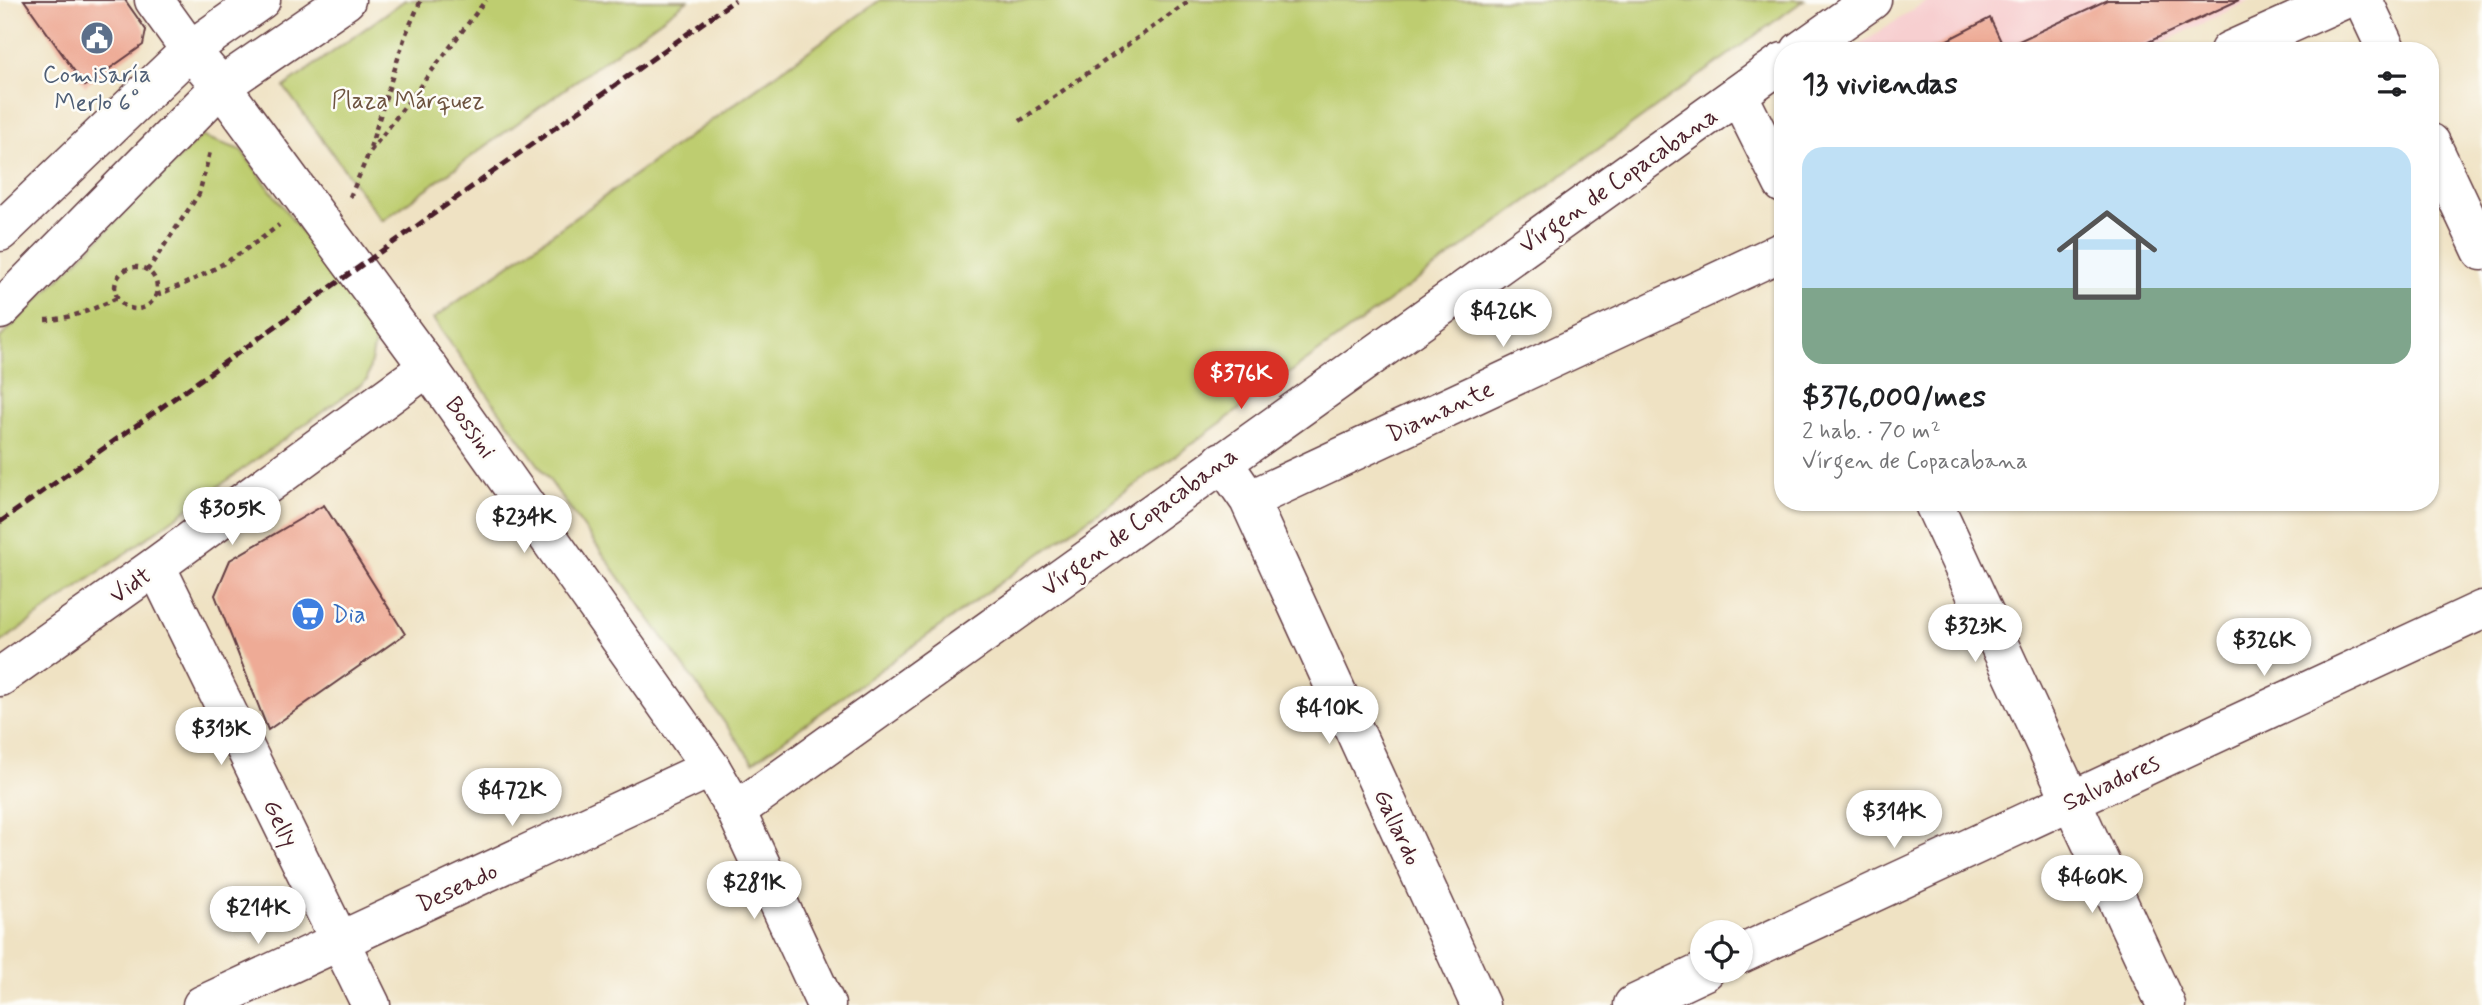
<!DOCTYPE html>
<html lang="es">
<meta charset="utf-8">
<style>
body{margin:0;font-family:Mynerve,sans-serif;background:#f6f6f6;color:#202124;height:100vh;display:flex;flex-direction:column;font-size:26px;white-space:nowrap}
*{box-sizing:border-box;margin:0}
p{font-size:23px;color:#757577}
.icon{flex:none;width:38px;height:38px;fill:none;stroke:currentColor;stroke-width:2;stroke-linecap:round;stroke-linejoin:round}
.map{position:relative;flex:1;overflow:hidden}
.drawer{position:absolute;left:1774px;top:42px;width:665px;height:469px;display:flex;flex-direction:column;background:#fff;border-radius:28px;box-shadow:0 2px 5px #0004}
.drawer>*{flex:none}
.controls{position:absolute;left:1690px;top:920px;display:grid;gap:14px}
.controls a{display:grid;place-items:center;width:63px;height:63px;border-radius:50%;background:#fff;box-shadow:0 2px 5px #0004;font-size:35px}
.price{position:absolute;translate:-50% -60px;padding:0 16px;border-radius:24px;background:#fff;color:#222;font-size:23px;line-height:46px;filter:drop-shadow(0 2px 4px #0008)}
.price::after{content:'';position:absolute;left:50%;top:42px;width:21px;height:16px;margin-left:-10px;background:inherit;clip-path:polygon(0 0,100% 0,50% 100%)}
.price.current{background:#d93025;color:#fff}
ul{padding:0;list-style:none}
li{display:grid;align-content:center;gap:14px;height:371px;padding:0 28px}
li span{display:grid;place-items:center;height:217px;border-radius:21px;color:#555}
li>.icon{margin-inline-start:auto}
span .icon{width:126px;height:126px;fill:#fffc;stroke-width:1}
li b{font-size:30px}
h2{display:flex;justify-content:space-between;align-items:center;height:84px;padding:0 28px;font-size:30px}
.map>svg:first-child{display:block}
.built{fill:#f7cfd0}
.green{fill:#becd6f;stroke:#84764d;stroke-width:2}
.building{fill:#eeab96}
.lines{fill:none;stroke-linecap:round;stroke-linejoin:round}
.street-casing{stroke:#633c42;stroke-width:41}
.secondary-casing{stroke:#633c42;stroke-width:41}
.primary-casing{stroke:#633c42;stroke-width:41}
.path{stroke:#633c42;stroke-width:4.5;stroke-dasharray:5 5;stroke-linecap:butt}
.street{stroke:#fff;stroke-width:38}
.secondary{stroke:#fff;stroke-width:38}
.primary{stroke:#fff;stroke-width:38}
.rail{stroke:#4a1f2b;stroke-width:5;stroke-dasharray:10 5;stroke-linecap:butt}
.labels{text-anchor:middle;stroke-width:5;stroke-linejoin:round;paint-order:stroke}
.service-label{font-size:24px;fill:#4e5e75;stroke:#fdfcf7}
.park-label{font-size:24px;fill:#6d533f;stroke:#fdfcf7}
.street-label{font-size:24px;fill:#4a1f2b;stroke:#fdfcf7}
.shop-label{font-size:24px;fill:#366cbe;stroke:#fdfcf7;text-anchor:start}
</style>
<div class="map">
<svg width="2482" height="1005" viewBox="0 0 2482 1005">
<rect width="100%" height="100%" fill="#fdfcf7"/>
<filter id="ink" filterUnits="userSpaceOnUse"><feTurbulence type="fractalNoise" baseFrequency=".0143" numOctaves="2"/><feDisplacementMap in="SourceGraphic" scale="14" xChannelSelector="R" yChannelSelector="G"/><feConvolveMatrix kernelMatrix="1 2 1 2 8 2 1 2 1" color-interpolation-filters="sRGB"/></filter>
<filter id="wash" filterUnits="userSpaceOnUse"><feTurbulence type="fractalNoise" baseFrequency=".00686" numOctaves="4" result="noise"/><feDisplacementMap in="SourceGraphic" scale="28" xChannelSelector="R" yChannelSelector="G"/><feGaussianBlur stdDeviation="1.57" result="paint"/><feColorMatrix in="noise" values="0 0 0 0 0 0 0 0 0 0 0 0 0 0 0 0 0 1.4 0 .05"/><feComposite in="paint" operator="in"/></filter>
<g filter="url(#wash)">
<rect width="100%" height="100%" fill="#efe2c3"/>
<path class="built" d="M 1928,0 L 2251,0 L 2145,51 L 1850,51 Z"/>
<path class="green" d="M 405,0 L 688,0 L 382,221 L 284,87 Z
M 880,0 L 1804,0 L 753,762 L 433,319 Z
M 201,136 L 241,150 L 377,334 L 367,380 L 0,643 L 0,338 Z"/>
<g id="blocks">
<path class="building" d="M 24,0 L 125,0 L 146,30 L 143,45 L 85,86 Z
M 2107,0 L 2239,0 L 2129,51 L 1926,51 L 1990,18 L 2004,48 Z
M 324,505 L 405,634 L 268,730 L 215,595 L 230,560 Z"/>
</g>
</g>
<g filter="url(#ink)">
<use href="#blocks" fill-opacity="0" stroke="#633c42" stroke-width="2"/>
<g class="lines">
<defs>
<path id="street" d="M 154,0 L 190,50
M 2363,0 L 2387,51
M 1800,51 L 1872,0
M 2229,51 L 2343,0
M 1738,94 L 1783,184
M 2431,143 L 2482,251
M 1222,461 L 1249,500 L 1480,1005
M 1249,500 L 1783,251
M 1933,502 L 2166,1005
M 156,566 L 371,1005
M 0,677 L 156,566 L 428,367
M 736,811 L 1783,62
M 1741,954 L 2482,610
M 202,1005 L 711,768
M 1633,1005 L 1705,971"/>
<path id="secondary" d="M 190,50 L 221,86 L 428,367 L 711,768 L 736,811 L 826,1005"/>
<path id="primary" d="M 0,232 L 190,50 L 261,0
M 0,310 L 221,86 L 346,0"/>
</defs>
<use href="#street" class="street-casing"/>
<use href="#secondary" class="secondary-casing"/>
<use href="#primary" class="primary-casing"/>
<path class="path" d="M 1020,121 L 1191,0
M 370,148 L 405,36 L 421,0
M 350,197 L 369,153 L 486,0
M115 288a21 21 0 1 1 42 0a21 21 0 1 1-42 0Z
M 147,271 L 199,194 L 210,152
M 156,295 C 202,279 241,255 279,225
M 45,320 C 71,319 94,309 117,298"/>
<use href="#street" class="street"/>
<use href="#secondary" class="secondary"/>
<use href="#primary" class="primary"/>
<path class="rail" d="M 0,522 L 735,0"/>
</g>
</g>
<defs>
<symbol id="civic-disc" viewBox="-11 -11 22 22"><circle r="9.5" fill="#5c6f8a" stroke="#fdfcf7"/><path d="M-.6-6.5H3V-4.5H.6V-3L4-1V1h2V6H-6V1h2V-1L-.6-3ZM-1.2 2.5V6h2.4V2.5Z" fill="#fff"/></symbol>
<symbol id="supermarket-disc" viewBox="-11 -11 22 22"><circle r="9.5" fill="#3f7fe0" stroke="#fdfcf7"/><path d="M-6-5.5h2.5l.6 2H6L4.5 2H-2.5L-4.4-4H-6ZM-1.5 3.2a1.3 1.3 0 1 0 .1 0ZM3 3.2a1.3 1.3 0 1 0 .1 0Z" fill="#fff"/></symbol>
</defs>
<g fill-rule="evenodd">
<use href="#civic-disc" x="78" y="19" width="38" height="38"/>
<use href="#supermarket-disc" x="289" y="595" width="38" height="38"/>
</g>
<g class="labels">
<g class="service-label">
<text x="97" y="82">Comisaría<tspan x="97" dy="28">Merlo 6°</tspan></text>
</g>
<g class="park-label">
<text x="408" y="108">Plaza Márquez</text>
</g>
<g class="street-label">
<text transform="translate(1618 180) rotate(-35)" y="8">Vírgen de Copacabana</text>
<text transform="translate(1440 411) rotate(-25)" y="8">Diamante</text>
<text transform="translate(471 427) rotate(55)" y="8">Bossini</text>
<text transform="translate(1139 521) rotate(-36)" y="8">Vírgen de Copacabana</text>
<text transform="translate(130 585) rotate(-35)" y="8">Vidt</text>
<text transform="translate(2111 782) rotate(-25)" y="8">Salvadores</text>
<text transform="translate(281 823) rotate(64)" y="8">Gelly</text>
<text transform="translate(1398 827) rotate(65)" y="8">Gallardo</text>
<text transform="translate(457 887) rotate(-25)" y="8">Deseado</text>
</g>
<g class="shop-label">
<text x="332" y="622">Dia</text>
</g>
</g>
</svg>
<div class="controls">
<a><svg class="icon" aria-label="locate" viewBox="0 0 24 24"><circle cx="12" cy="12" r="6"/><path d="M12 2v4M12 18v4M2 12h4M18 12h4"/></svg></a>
</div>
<b class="price" style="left:1503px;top:349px">$426K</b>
<b class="price current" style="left:1241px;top:411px">$376K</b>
<b class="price" style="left:232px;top:547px">$305K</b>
<b class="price" style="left:524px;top:555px">$234K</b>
<b class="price" style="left:1975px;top:664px">$323K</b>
<b class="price" style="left:2264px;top:678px">$326K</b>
<b class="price" style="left:1329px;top:746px">$410K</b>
<b class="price" style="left:221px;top:767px">$313K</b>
<b class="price" style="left:512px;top:828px">$472K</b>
<b class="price" style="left:1894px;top:850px">$314K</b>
<b class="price" style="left:2092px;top:915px">$460K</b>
<b class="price" style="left:754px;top:921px">$281K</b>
<b class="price" style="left:258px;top:946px">$214K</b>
<section class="drawer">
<h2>13 viviendas<svg class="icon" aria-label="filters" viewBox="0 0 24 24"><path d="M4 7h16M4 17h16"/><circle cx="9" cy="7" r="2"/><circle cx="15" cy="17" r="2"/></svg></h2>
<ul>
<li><span style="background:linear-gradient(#bfe0f5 65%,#7fa58c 0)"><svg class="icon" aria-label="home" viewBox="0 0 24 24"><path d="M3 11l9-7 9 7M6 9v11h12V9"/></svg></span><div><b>$376,000/mes</b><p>2 hab. · 70 m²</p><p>Vírgen de Copacabana</p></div></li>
</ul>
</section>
</div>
